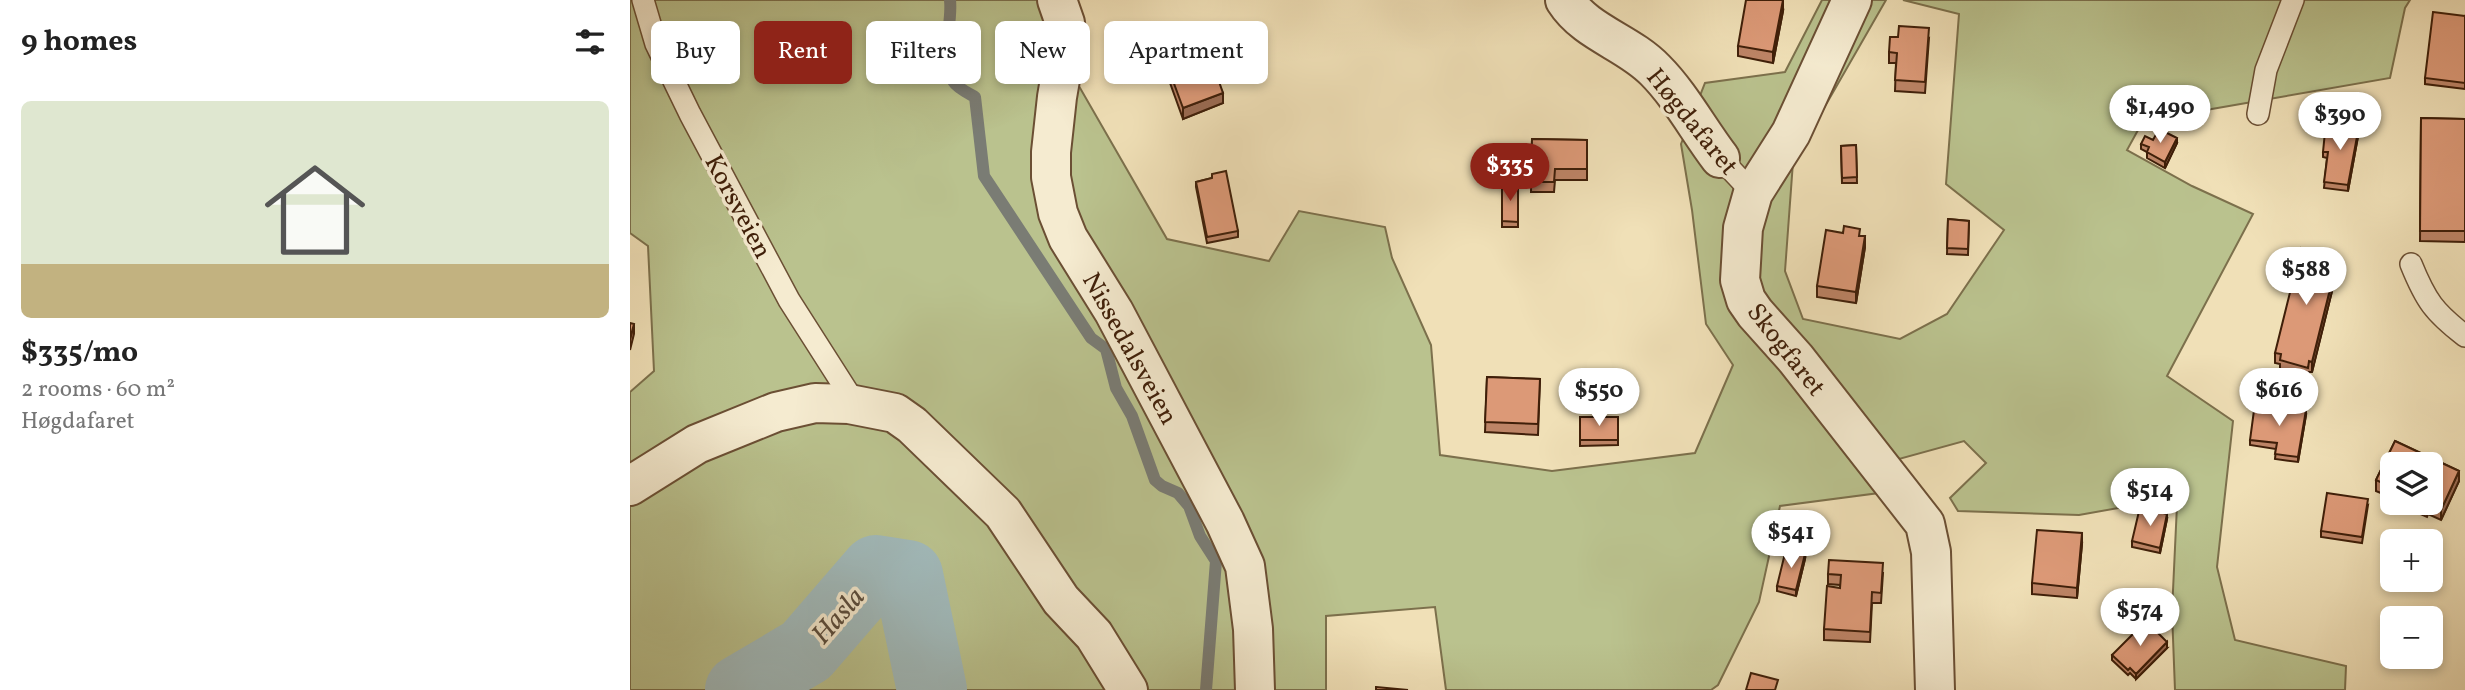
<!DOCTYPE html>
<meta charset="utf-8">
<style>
body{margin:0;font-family:Vollkorn,serif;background:#f6f6f6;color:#222;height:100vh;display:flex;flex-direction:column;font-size:26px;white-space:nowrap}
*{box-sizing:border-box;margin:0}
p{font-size:23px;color:#767676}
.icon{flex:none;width:38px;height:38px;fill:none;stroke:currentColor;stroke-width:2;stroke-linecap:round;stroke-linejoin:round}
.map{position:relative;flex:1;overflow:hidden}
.side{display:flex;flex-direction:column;background:#fff;width:630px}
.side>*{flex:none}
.guide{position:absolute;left:21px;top:21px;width:665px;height:63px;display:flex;gap:14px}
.buttons{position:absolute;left:1750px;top:452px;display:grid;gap:14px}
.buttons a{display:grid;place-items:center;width:63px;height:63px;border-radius:10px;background:#fff;box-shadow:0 4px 10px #0003;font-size:35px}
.price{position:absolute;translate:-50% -60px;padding:0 16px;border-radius:24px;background:#fff;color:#222;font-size:23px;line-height:46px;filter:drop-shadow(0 2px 4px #0008)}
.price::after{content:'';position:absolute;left:50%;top:42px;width:21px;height:16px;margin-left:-10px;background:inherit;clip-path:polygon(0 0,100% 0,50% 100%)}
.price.on{background:#8f2418;color:#fff}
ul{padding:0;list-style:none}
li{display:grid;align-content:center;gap:14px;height:371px;padding:0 21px}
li+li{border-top:2px solid #e0e0e0}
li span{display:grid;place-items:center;height:217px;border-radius:10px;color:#555}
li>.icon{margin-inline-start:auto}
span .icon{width:126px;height:126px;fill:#fffc;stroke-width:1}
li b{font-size:30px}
h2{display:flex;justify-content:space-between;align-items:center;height:84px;padding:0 21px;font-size:30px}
.chip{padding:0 24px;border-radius:10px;background:#fff;box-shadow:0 4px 10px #0003;font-size:24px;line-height:63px}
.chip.on{background:#8f2418;color:#fff}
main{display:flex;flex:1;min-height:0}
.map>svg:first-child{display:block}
.green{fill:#bac28e;stroke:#7c704c;stroke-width:2}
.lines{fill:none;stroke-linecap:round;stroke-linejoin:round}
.stream{stroke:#7a7c74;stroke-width:12}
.river{stroke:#a1babb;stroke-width:70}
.lane-casing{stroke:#6b4f34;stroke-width:24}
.street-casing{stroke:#6b4f34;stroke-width:42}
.lane{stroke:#f5ebd0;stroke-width:21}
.street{stroke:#f5ebd0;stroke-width:38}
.wall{fill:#bd8466;stroke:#3f1f09;stroke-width:2}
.shaded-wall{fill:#9a6b53;stroke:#3f1f09;stroke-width:2}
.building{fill:#dc9977;stroke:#3f1f09;stroke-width:2}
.labels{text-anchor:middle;stroke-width:7;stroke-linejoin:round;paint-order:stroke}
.street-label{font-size:26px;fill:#3f1f09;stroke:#f5ebd0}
.water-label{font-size:28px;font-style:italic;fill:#5c4e3e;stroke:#f5ebd0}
</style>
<main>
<section class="side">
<h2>9 homes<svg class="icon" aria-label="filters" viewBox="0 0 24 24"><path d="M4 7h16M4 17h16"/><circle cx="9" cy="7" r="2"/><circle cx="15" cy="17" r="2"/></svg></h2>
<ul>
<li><span style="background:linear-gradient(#dfe7d0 75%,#c2b280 0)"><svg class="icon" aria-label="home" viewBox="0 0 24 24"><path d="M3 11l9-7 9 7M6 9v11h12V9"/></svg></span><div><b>$335/mo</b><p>2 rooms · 60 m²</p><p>Høgdafaret</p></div></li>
</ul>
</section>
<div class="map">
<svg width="1835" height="690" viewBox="0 0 1835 690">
<rect width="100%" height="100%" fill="#f0e0b7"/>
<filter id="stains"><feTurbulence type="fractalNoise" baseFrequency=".00286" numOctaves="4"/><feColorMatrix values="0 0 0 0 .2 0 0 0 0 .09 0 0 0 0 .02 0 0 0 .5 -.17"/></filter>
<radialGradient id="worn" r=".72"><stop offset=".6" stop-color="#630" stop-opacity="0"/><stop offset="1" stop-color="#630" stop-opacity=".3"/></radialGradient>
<path class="green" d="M 0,0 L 434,0 L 446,81 L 537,239 L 639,261 L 669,211 L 755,227 L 762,258 L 801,345 L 810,455 L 922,471 L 1065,453 L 1103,365 L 1076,324 L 1062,210 L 1051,144 L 1075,83 L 1155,72 L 1192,0 L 1256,0 L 1163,162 L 1155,271 L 1173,319 L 1270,339 L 1317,314 L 1374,230 L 1316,184 L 1329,14 L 1273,0 L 1780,0 L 1775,8 L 1760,78 L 1513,121 L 1497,150 L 1562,186 L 1623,214 L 1537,376 L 1603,421 L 1587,567 L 1605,640 L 1716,666 L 1715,690 L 1545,690 L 1542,612 L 1547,505 L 1522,502 L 1449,515 L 1328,511 L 1320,498 L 1356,463 L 1334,441 L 1265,460 L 1249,493 L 1150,506 L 1129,602 L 1088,685 L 1081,690 L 816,690 L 805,607 L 696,616 L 696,690 L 0,690 L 0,392 L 24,371 L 18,246 L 0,233 Z"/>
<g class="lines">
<path class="stream" d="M 320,0 C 323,27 308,58 323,81 C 327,88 338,93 345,97 L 354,176 L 461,338 L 476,349 L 486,388 L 502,416 L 525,480 L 532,486 L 548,493 L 559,506 L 570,536 L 586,561 L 576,690"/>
<path class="river" d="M 110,690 L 176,651 L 246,570 L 278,575 L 302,690"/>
<defs>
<path id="lane" d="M 13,0 L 26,44 L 60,114 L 159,300 L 219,394 L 219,404
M 1628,114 L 1636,70 L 1663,0
M 1090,158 L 1123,193
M 1781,264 C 1796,301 1804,312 1835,336"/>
<path id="street" d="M 427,0 L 435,23 L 437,39 L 427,97 L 421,152 L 421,177 L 428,213 L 438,238 L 484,312 L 595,522 L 615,566 L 623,629 L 625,690
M 935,0 C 956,33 998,42 1025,70 C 1050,95 1068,129 1090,158
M 1222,0 L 1161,133 L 1123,193 L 1113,228 L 1110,280 L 1116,300 L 1125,313 L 1166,359 L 1295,524 L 1301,552 L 1305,690
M 0,486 L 67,444 L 146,412 L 185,403 L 219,404 L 265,413 L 282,425 L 373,513 L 431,600 L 464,635 L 498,690"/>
</defs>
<use href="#lane" class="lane-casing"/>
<use href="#street" class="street-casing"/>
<use href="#lane" class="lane"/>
<use href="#street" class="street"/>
</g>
<path class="wall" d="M 1153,11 L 1143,63 L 1108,56 L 1108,46 Z
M 1835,16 L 1835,89 L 1795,84 L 1795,78 Z
M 1299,38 L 1295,93 L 1265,91 L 1266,63 L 1259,63 L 1259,52 Z
M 534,41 L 589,67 L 584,69 L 593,103 L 553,119 L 539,80 L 539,70 L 541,69 L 534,52 Z
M 1791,118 L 1835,119 L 1835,242 L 1790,241 Z
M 1729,131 L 1718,191 L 1694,188 L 1697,158 L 1693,157 L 1693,152 Z
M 902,139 L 957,140 L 957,180 L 925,180 L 924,192 L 901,192 Z
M 1523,140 L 1547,143 L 1535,168 L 1517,158 L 1517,152 L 1511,149 L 1511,144 Z
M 1226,145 L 1227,183 L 1212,183 L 1211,146 Z
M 582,174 L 608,231 L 608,237 L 577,243 L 566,187 L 566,182 L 582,178 Z
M 872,184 L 888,184 L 888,227 L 872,227 Z
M 1318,219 L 1339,221 L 1338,255 L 1317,254 Z
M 1213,233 L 1230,236 L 1235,247 L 1226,303 L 1187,297 L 1187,286 Z
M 1708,267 L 1682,372 L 1679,372 L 1678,378 L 1650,371 L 1650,364 L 1645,363 L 1645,353 Z
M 857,377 L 910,379 L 908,435 L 855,432 Z
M 1676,415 L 1668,462 L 1645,459 L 1646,449 L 1620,445 L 1620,440 Z
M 950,417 L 988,417 L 988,445 L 950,446 Z
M 1765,441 L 1829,471 L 1829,481 L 1811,520 L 1798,514 L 1797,517 L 1763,502 L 1801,502 L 1801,464 L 1762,464 L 1762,502 L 1758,500 L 1758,496 L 1746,491 L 1746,480 Z
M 1738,505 L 1732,543 L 1691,537 L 1691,531 Z
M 1537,519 L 1530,553 L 1502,547 L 1502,541 Z
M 1452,544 L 1447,598 L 1402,594 L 1402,583 Z
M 1175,559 L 1166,596 L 1147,591 L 1147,586 Z
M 1253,573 L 1251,603 L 1242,603 L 1240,642 L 1194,640 L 1194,629 L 1210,588 L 1210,585 L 1198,584 L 1198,574 Z
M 1537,648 L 1506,679 L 1500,673 L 1498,675 L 1482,660 L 1482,655 Z"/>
<path class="shaded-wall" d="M 1153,0 L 1153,11 L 1143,63 L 1143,52 Z
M 589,57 L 589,67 L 581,70 L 581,59 Z
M 593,93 L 593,103 L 553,119 L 553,108 Z
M 1729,126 L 1729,131 L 1718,191 L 1718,185 Z
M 1547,138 L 1547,143 L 1535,168 L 1535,162 Z
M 1235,236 L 1235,247 L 1226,303 L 1226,292 Z
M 1708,257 L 1708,267 L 1682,372 L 1682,362 Z
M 4,324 L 4,334 L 0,350 L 0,339 Z
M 1676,410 L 1676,415 L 1668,462 L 1668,457 Z
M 1829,471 L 1829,481 L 1811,520 L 1811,510 Z
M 1537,514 L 1537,519 L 1530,553 L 1530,548 Z
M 1452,533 L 1452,544 L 1447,598 L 1447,588 Z
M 1175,554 L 1175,559 L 1166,596 L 1166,590 Z
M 1537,642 L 1537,648 L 1506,679 L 1506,674 Z"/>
<path class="building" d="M 1116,0 L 1153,0 L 1143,52 L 1108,46 Z
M 1803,12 L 1835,16 L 1835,83 L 1795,78 Z
M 577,25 L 589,57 L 581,59 L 593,93 L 553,108 L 539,70 L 544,67 L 534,41 Z
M 1269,26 L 1299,28 L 1295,82 L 1265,80 L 1267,53 L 1259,52 L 1260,37 L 1268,37 Z
M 1791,118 L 1835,119 L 1835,231 L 1790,231 Z
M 1696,122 L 1729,126 L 1718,185 L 1694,182 L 1698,152 L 1693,152 Z
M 1529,129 L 1547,138 L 1535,162 L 1517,152 L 1519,147 L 1511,144 L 1515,136 L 1523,140 Z
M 902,139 L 957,140 L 957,169 L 925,169 L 924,182 L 901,182 Z
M 1226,145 L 1227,177 L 1212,178 L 1211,146 Z
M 596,171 L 608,231 L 577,237 L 566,182 L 582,178 L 582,174 Z
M 872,184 L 888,184 L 888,222 L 872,221 Z
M 1318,219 L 1339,221 L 1338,249 L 1317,248 Z
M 1214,226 L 1230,229 L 1229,236 L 1235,236 L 1226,292 L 1187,286 L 1196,230 L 1213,233 Z
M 1671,248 L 1708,257 L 1682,362 L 1679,361 L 1678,368 L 1650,360 L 1651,354 L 1645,353 Z
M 0,323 L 4,324 L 0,339 Z
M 857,377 L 910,379 L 908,424 L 855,422 Z
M 1625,403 L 1676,410 L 1668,457 L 1645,454 L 1647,443 L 1620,440 Z
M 950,417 L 988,417 L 988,440 L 950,440 Z
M 1765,441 L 1829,471 L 1811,510 L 1798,504 L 1797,507 L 1787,502 L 1801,502 L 1801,464 L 1762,464 L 1762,491 L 1758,489 L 1759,486 L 1746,480 Z
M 1697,493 L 1738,499 L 1732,537 L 1691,531 Z
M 1510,507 L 1537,514 L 1530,548 L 1502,541 Z
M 1407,530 L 1452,533 L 1447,588 L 1402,583 Z
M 1156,549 L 1175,554 L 1166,590 L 1147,586 Z
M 1199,560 L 1253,563 L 1251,593 L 1242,592 L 1240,632 L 1194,629 L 1197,586 L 1210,588 L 1211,575 L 1198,574 Z
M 1516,621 L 1537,642 L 1506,674 L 1500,668 L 1498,670 L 1482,655 Z
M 1121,673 L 1148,680 L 1145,690 L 1116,690 Z
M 746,687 L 778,690 L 746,690 Z"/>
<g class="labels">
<g class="street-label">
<text transform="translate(1063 121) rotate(51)" y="9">Høgdafaret</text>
<text transform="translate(109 206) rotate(62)" y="9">Korsveien</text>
<text transform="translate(501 348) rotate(61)" y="9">Nissedalsveien</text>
<text transform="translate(1157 349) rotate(52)" y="9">Skogfaret</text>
</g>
<g class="water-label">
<text transform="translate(207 615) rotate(-49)" y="10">Hasla</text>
</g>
</g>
<rect width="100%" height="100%" filter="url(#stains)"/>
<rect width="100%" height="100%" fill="url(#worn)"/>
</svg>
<div class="buttons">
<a><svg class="icon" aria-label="layers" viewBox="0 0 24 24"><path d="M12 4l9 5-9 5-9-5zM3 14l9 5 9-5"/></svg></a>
<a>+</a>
<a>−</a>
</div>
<b class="price" style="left:1530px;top:145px">$1,490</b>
<b class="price" style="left:1710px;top:152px">$390</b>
<b class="price on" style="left:880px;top:203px">$335</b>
<b class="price" style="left:1676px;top:307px">$588</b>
<b class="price" style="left:969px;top:428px">$550</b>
<b class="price" style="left:1649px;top:428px">$616</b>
<b class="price" style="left:1520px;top:528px">$514</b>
<b class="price" style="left:1161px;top:570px">$541</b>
<b class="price" style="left:1510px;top:648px">$574</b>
<div class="guide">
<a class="chip">Buy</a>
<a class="chip on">Rent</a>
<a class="chip">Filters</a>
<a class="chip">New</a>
<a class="chip">Apartment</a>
</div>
</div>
</main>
